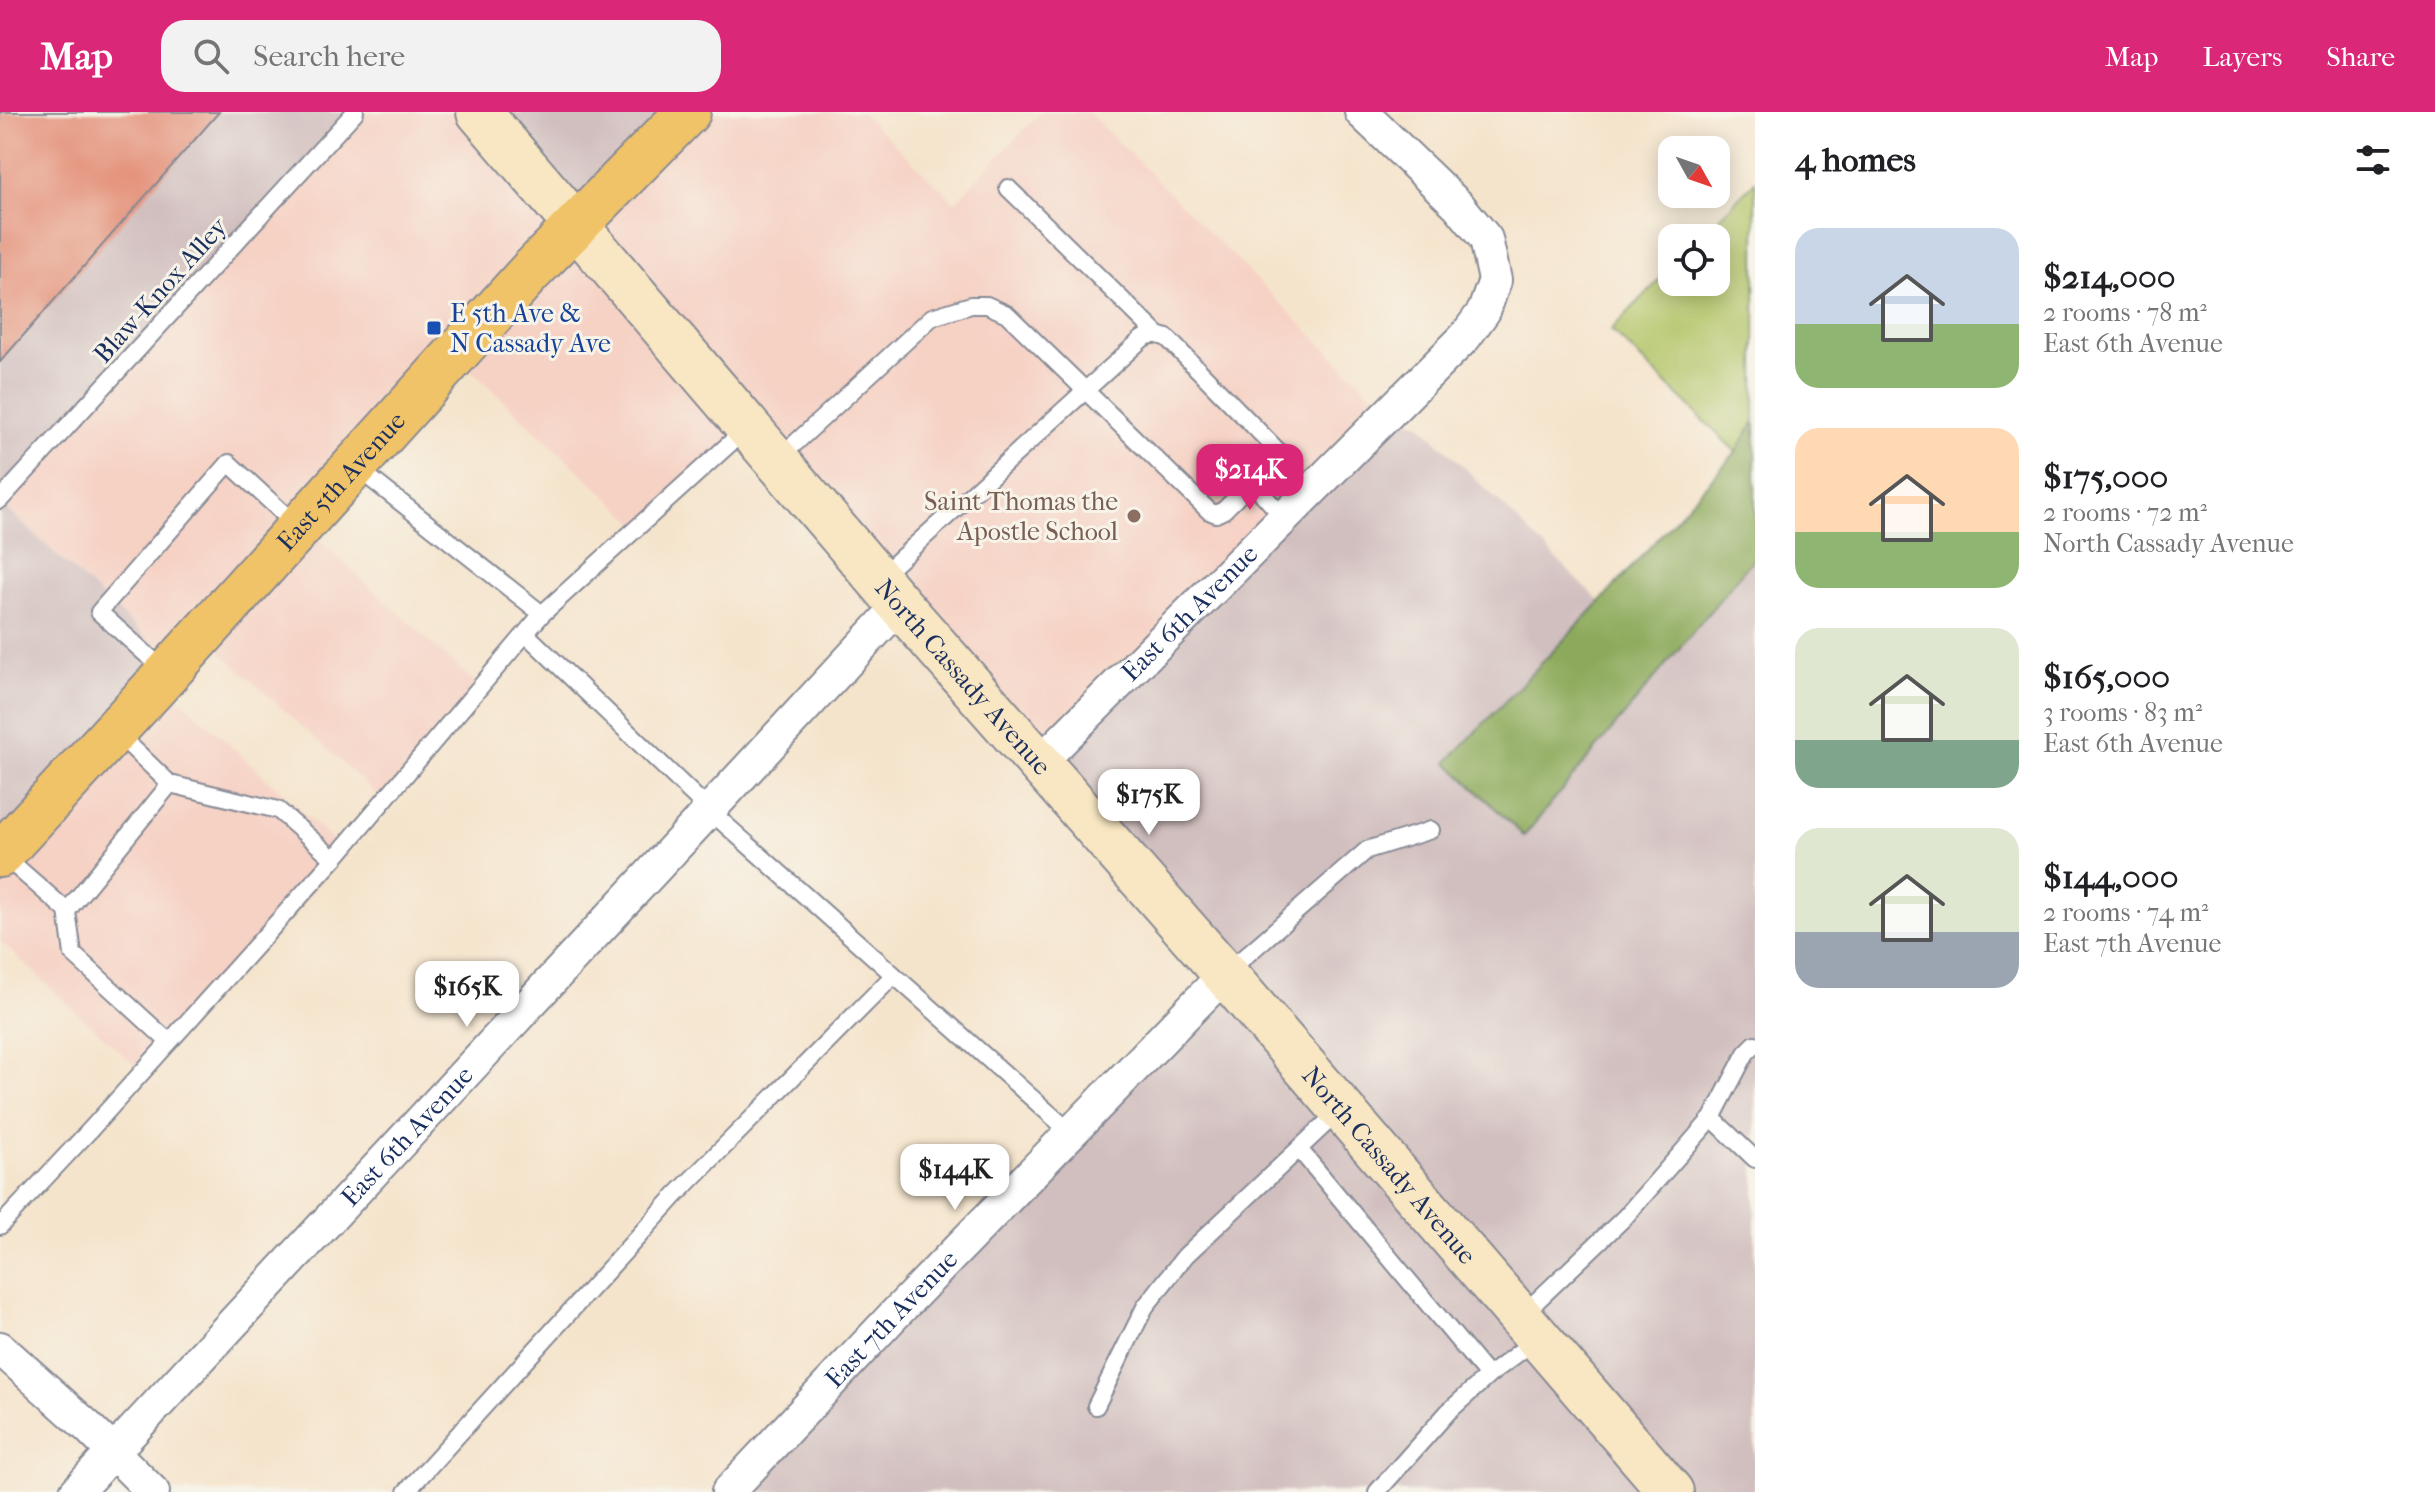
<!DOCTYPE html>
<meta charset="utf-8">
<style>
body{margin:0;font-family:"IM FELL French Canon",serif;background:#f2f2f2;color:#202124;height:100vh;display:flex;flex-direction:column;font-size:30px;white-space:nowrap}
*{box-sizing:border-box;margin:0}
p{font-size:26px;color:#757577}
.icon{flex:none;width:44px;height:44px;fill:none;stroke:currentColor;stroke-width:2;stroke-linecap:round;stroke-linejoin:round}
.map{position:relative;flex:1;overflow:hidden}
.sheet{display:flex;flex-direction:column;background:#fff;width:680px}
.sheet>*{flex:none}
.needle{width:52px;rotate:130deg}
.fabs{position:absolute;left:1658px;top:24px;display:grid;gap:16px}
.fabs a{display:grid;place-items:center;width:72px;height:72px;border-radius:16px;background:#fff;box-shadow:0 4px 20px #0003;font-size:40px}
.price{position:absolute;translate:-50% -68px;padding:0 18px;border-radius:16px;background:#fff;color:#222;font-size:26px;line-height:52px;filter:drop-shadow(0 2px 4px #0008)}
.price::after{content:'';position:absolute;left:50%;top:48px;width:24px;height:18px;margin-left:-12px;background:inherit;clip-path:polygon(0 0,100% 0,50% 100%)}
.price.selected{background:#db2777;color:#fff}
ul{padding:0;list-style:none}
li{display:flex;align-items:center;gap:24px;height:200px;padding:0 40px}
li span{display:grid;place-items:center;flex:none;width:224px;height:160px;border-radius:24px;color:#555}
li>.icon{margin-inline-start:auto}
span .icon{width:96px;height:96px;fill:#fffc;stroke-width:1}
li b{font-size:34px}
h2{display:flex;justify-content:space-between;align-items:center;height:96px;padding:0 40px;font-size:34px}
header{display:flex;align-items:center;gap:48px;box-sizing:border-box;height:112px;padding:0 40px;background:#db2777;color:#fff}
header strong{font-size:38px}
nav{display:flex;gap:44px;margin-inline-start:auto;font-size:28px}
.search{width:560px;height:72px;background:#f2f2f2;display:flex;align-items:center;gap:20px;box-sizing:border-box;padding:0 28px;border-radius:24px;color:#757577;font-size:30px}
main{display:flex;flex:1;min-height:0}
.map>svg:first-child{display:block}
.built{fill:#f6d2c5}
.industrial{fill:#d1bfbf}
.green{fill:#b2c568;stroke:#667a63;stroke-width:2}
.forest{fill:#8daa5c;stroke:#546c5d;stroke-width:2}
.building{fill:#e4937c}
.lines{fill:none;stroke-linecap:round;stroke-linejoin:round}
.lane-casing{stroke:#888a95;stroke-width:20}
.street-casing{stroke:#888a95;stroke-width:36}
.secondary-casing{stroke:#888a95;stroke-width:48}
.primary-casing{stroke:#888a95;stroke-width:48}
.lane{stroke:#fff;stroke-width:16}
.street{stroke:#fff;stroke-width:32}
.secondary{stroke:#f9e7c3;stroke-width:44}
.primary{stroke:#f1c369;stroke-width:44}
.transit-dot{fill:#1a4fb4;stroke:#f7f3e8;stroke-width:3}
.education-dot{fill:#8d6e63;stroke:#f7f3e8;stroke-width:3}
.labels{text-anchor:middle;stroke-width:6;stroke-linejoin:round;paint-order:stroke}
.street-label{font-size:26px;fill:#1b2f5e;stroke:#f7f3e8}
.transit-label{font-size:26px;fill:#164399;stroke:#f7f3e8;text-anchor:start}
.education-label{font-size:26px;fill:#785e54;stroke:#f7f3e8;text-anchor:end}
</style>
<header>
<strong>Map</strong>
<div class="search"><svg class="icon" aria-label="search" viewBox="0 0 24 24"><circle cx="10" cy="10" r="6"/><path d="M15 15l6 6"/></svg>Search here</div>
<nav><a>Map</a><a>Layers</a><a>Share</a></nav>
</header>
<main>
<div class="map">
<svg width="1755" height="1380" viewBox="0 0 1755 1380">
<rect width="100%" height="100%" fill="#f7f3e8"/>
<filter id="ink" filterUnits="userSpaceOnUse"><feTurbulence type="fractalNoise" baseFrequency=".0125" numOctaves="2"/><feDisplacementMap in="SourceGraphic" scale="16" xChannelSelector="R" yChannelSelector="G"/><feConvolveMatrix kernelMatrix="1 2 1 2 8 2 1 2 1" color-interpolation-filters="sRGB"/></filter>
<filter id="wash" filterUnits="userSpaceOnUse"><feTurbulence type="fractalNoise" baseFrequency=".006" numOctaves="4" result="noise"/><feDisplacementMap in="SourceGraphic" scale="32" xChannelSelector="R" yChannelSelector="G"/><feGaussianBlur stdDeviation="1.8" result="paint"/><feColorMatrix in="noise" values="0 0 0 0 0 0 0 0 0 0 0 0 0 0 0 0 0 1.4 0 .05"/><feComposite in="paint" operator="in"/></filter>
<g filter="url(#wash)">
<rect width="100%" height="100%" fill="#f5e4cc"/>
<path class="built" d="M 357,0 L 861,0 L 955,90 L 1041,0 L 1088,0 L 1391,301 L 1038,650 L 749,309 L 642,417 L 461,249 L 307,417 L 484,579 L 384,689 L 207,528 L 180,557 L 6,396 Z
M 165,573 L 347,741 L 144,962 L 0,829 L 0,751 Z"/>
<path class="industrial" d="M 0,0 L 357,0 L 6,396 L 180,557 L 0,751 Z
M 478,0 L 685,0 L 582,107 Z
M 1391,301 L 1419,311 L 1600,490 L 1447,650 L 1524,723 L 1755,445 L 1755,1380 L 730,1380 L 1224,869 L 1038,650 Z"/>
<path class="green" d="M 1755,69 L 1755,310 L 1736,340 L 1611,218 L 1672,155 L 1672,170 L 1716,170 L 1716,126 L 1700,126 Z"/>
<path class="forest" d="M 1755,310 L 1755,445 L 1524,724 L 1447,650 L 1600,490 L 1736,340 Z"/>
<g id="blocks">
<path class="building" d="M 0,0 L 219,0 L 0,250 Z"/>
</g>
</g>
<g filter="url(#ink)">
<use href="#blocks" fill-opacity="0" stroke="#888a95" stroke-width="2"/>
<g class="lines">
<defs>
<path id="lane" d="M 1008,76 L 1157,222
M 777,348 L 932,205 L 971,193 L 987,193 L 1007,202 L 1209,399 L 1216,402 L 1224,398 L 1277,345 L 1276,337 L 1167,226 C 1157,222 1152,221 1142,227 L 879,466
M 1251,369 L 1284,406
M 0,388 L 355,0
M 542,502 L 748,315
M 526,522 L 709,698 L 1070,1020
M 166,560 L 99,500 L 229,351 L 298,415
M 170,672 L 278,698 L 334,747
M 3,743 L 67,799 L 73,842 L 169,930
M 67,799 L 170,672 L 116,620
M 1226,861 L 1367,738 L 1431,718
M 1712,1006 L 1746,941 L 1755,932
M 1299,1037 L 1488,1264 L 1538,1226
M 0,1114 L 91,1017 L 334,747 L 542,502 L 356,355
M 1521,1204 L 1624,1106 L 1712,1006 L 1755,1047
M 1096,1294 L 1145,1195 L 1185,1144 L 1340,998
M 406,1380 L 676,1083 L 894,863
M 1377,1380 L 1448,1300 L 1488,1264"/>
<g id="street">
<path id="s1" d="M 1038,652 L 1465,225 L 1484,199 L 1495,168 L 1486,127 L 1459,94 L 1361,0"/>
<path d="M 0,1236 L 88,1315 L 153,1380"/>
<path id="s2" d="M 76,1380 L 900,493"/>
<path id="s3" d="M 728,1380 L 894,1203 L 1225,862"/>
</g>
<g id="secondary">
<path id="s4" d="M 479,0 L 900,493 L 1225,862 L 1671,1380"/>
</g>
<g id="primary">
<path id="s5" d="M 0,743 L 154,576 L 529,161 L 688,0"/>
</g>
</defs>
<use href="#lane" class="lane-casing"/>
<use href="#street" class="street-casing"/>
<use href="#secondary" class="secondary-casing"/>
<use href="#primary" class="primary-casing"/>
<use href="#lane" class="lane"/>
<use href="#street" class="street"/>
<use href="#secondary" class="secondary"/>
<use href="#primary" class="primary"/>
</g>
</g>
<rect class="transit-dot" x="426" y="208" width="16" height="16" rx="4"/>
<circle class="education-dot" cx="1134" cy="404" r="8"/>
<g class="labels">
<g class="street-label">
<text transform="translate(160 178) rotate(-48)" y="9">Blaw-Knox Alley</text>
<text dy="9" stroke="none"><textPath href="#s5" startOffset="506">East 5th Avenue</textPath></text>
<text dy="9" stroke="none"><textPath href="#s1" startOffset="214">East 6th Avenue</textPath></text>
<text dy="9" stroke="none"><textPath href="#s4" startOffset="744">North Cassady Avenue</textPath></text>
<text dy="9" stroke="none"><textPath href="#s2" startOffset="486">East 6th Avenue</textPath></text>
<text dy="9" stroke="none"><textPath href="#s4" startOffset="1392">North Cassady Avenue</textPath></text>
<text dy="9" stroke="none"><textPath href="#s3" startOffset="238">East 7th Avenue</textPath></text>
</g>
<g class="transit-label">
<text x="450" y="210">E 5th Ave &amp;<tspan x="450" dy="30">N Cassady Ave</tspan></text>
</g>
<g class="education-label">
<text x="1118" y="398">Saint Thomas the<tspan x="1118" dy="30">Apostle School</tspan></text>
</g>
</g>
</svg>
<div class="fabs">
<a><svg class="needle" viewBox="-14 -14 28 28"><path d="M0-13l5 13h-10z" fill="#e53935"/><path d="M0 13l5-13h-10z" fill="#757577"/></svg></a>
<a><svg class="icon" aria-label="locate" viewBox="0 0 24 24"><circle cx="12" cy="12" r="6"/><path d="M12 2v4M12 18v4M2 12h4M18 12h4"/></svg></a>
</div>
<b class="price selected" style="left:1250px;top:400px">$214K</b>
<b class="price" style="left:1149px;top:725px">$175K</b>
<b class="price" style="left:467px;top:917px">$165K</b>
<b class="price" style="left:955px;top:1100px">$144K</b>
</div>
<section class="sheet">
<h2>4 homes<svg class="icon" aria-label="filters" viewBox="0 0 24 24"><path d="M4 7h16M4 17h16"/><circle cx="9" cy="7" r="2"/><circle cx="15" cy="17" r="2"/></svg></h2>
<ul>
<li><span style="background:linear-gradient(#c9d6e8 60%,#8fb573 0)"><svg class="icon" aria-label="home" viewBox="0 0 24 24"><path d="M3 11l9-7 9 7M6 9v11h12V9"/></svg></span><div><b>$214,000</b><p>2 rooms · 78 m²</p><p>East 6th Avenue</p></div></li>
<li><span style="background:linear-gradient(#ffd9b3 65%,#8fb573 0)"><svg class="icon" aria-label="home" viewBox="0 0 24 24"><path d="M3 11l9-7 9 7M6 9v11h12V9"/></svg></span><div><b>$175,000</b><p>2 rooms · 72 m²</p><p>North Cassady Avenue</p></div></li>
<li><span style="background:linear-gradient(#dfe7d0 70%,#7fa58c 0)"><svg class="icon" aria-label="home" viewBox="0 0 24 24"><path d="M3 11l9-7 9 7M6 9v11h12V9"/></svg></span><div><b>$165,000</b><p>3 rooms · 83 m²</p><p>East 6th Avenue</p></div></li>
<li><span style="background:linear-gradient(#dfe7d0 65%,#9aa5b1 0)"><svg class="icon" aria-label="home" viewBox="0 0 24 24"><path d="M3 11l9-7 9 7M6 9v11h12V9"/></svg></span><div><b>$144,000</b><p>2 rooms · 74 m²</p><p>East 7th Avenue</p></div></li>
</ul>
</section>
</main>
